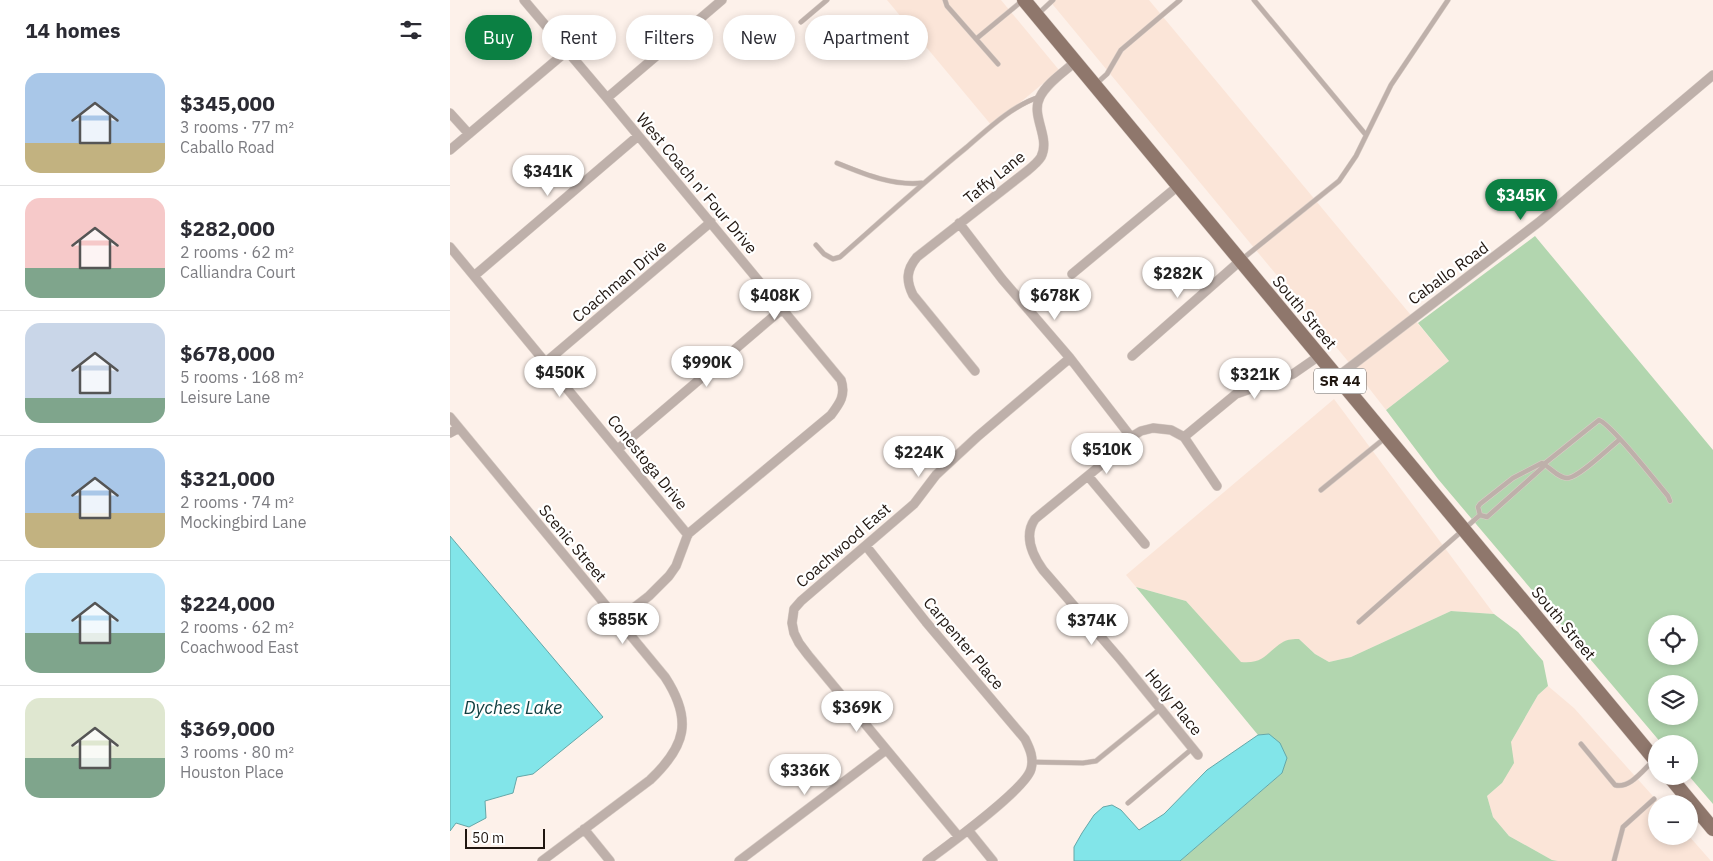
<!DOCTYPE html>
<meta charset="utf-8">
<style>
body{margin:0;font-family:"IBM Plex Sans",sans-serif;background:#f2f2f3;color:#2b2b33;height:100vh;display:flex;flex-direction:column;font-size:19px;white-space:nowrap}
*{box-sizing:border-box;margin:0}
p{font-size:16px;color:#7c7c81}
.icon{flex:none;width:28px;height:28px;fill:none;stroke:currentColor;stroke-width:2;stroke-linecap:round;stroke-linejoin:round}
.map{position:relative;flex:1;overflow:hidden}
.drawer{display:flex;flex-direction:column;background:#fff;width:450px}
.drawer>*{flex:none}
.banner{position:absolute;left:15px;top:15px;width:475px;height:45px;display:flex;gap:10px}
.buttons{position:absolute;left:1198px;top:615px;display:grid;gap:10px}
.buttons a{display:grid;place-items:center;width:50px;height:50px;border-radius:50%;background:#fff;box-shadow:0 2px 8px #0003;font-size:25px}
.scale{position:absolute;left:15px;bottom:12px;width:80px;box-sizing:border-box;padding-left:5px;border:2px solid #201610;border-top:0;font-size:14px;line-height:18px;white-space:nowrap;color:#201610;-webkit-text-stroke:4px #fff;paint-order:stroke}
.price{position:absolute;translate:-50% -42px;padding:0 11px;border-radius:18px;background:#fff;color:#222;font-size:16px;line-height:32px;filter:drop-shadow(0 1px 2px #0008)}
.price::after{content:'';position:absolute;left:50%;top:30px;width:15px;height:11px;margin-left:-8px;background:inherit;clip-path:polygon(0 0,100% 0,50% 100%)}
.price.selected{background:#0b8043;color:#fff}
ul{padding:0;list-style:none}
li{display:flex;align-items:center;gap:15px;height:125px;padding:0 25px}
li+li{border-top:1px solid #e1e1e2}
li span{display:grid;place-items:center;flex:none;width:140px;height:100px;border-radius:15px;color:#555}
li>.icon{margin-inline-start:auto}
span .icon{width:60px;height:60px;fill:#fffc;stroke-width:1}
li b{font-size:21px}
h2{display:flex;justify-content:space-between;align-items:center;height:60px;padding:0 25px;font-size:21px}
.pill{padding:0 18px;border-radius:22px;background:#fff;box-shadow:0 2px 8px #0003;font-size:18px;line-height:45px}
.pill.selected{background:#0b8043;color:#fff}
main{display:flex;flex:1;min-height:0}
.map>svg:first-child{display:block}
.built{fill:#fbe5d8}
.green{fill:#b2d6af;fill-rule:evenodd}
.water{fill:#82e5e9;stroke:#65a7a8}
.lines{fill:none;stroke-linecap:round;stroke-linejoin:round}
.lane-casing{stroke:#dacec7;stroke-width:5.5}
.street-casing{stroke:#dacec7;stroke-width:10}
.primary-casing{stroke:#dacec7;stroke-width:15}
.lane{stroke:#beb0aa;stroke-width:4.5}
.street{stroke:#beb0aa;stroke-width:9}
.primary{stroke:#8f776c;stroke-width:14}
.labels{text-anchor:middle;stroke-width:4.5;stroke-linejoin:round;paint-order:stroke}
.shield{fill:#fff;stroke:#635c58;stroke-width:1}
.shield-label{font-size:15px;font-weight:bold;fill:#201610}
.street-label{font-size:16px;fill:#201610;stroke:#fff}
.water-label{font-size:18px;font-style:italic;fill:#114042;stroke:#fff}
</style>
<main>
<section class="drawer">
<h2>14 homes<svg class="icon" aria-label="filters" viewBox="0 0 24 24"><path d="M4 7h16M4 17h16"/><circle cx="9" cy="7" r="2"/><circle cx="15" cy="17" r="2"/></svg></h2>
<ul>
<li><span style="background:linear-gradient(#a9c7e8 70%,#c2b280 0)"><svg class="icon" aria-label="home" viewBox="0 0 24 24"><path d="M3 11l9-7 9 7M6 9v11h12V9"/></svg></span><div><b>$345,000</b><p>3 rooms · 77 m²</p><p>Caballo Road</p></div></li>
<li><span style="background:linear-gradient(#f6c9c9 70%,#7fa58c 0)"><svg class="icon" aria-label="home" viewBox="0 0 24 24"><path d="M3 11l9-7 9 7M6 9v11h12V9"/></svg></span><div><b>$282,000</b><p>2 rooms · 62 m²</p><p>Calliandra Court</p></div></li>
<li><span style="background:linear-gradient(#c9d6e8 75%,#7fa58c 0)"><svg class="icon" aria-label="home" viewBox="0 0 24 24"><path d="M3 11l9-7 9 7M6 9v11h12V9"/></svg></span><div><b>$678,000</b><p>5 rooms · 168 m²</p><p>Leisure Lane</p></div></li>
<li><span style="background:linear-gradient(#a9c7e8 65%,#c2b280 0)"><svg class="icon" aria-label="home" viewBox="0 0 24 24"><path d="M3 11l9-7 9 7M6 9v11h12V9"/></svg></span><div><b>$321,000</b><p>2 rooms · 74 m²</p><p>Mockingbird Lane</p></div></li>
<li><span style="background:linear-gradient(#bfe0f5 60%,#7fa58c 0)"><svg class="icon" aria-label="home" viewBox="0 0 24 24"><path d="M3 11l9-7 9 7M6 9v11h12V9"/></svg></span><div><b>$224,000</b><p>2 rooms · 62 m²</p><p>Coachwood East</p></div></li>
<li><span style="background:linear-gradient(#dfe7d0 60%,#7fa58c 0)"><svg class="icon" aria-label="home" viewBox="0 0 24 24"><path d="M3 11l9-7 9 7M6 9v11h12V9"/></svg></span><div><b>$369,000</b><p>3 rooms · 80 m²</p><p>Houston Place</p></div></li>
</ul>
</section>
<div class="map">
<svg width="1263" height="861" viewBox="0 0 1263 861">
<rect width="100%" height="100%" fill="#fdf1ea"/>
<path class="built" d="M 437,0 L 551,0 L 609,70 L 542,126 Z
M 599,0 L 699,0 L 999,361 L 936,410 L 901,365 Z
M 884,399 L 1044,614 L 1001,611 L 901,657 L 879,662 L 865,654 L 849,639 L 835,641 L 812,659 L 802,663 L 790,662 L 736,601 L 686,587 L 676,575 Z
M 1098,686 L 1124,708 L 1210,804 L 1206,804 L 1206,836 L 1239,836 L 1261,861 L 1108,861 L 1102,860 L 1059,836 L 1043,817 L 1037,796 L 1052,783 L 1061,742 L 1088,695 Z"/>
<path class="green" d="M 1085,236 L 1263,450 L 1263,804 L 1239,776 L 1239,744 L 1212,744 L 988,479 L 936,410 L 999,361 L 968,323 ZM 1206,624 L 1239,624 L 1239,656 L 1206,656 ZM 1206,684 L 1239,684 L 1239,716 L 1206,716 Z
M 686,587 L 736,601 L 791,662 C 815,664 815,653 833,642 C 838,639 844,639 849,639 L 865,654 L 879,662 L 901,657 L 1001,611 L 1044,614 L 1068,632 L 1093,661 L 1098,686 L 1088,695 L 1061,742 L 1064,763 L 1052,783 L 1037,796 L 1043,817 L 1059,836 L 1102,860 L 1108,861 L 730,861 L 832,773 L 819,734 L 808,735 Z"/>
<path class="water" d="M 0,536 L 153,717 L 83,774 L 67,777 L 63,793 L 35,801 L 36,818 L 19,827 L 6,823 L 0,831 Z
M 819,734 L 830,743 L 837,758 L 832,773 L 730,861 L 624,861 L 624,847 L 632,833 L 644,815 L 653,807 L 662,805 L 671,810 L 689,830 L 714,814 L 757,770 L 808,735 Z"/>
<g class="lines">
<defs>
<path id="lane" d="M 495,0 L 497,6 L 548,64
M 804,0 L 916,135
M 588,14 L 603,0
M 351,22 L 377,0
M 526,39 L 572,1
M 647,83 L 657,74 L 671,50 L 730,0
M 387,163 C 414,174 442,186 472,183
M 366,245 L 374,254 L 383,259 L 390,257 C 432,220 474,182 517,147 C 539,128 562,106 589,97
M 791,260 L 889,181 L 906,156 L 941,85 L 998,0
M 1169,440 C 1159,448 1129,477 1118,478 C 1110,479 1100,468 1094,464 L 1149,420 C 1162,425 1206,482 1218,496 L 1220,501
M 1092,463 L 1094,464 L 1093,467 L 1037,517 L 1030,515 L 1028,507 L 1030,504 L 1063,478 Z
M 871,490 L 935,438
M 909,622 L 1030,515
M 1131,744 L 1165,785 C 1180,789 1193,770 1204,760
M 582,762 L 633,763 L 646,761 L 710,709
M 678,803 L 743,748
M 1164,861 L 1173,827 L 1204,799"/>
<path id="street" d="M 74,0 L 157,98 L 391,380 C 396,395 390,403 381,415 L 238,534 L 226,566 L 219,576 L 199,596 L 168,620
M 157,98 L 272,0
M 0,113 L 19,134
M 0,150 L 117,51
M 509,223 L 552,279 L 620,358 L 681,437
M 0,247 L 238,535
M 622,274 L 728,186
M 24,276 L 188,136
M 682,356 L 790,261
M 96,362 L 261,222
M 525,371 L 463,295 C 456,281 456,270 467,257 L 577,171 C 582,167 588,162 591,157 C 601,137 580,116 590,97 C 597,83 614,72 625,62
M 887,377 L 1089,222 L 1263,75
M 0,417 L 215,677 C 243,720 236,746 200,780 L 92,861
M 0,433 L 9,428
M 734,437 L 786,394 L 843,374 L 869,356
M 168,449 L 331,310
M 638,476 L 695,544
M 416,546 L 476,622 L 575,739 C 580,749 584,758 581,769 C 576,789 497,846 477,861
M 748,755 L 670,659 L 593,570 C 583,556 573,536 585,519 L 651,465 L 681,437 L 691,431 L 703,428 L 721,430 L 734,437 L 767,486
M 134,829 L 160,861
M 518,830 L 543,861
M 509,837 L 358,655 L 349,643 L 344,633 L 342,623 L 344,609 L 351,601 L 464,504 L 486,475 L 527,437 L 620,358
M 289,861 L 436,750"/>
<path id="primary" d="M 574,0 L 1206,761
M 1219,776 L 1263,829"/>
</defs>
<use href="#lane" class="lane-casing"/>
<use href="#street" class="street-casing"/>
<use href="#primary" class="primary-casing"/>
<use href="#lane" class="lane"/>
<use href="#street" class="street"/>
<use href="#primary" class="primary"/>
</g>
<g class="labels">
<rect class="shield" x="864" y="368.5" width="52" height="25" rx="4"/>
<g class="shield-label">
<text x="890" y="386">SR 44</text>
</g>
<g class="street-label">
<text transform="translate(544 177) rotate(-39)" y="6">Taffy Lane</text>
<text transform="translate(247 183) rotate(50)" y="6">West Coach n' Four Drive</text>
<text transform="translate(998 273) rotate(-36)" y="6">Caballo Road</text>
<text transform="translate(169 281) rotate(-40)" y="6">Coachman Drive</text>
<text transform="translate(855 312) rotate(50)" y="6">South Street</text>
<text transform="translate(198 462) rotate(51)" y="6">Conestoga Drive</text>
<text transform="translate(123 543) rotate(50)" y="6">Scenic Street</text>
<text transform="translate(393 545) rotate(-41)" y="6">Coachwood East</text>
<text transform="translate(1114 623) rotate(50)" y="6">South Street</text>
<text transform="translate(514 643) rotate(50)" y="6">Carpenter Place</text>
<text transform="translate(724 702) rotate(51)" y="6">Holly Place</text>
</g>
<g class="water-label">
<text x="63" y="714">Dyches Lake</text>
</g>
</g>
</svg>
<div class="buttons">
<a><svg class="icon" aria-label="locate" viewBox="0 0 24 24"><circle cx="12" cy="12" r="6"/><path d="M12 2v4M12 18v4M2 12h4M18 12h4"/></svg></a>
<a><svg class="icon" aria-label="layers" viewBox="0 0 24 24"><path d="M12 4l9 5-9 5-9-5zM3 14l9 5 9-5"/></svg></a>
<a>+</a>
<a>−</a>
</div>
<div class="scale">50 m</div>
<b class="price" style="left:98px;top:197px">$341K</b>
<b class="price selected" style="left:1071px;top:221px">$345K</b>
<b class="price" style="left:728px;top:299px">$282K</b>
<b class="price" style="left:325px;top:321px">$408K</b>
<b class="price" style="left:605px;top:321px">$678K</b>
<b class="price" style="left:257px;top:388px">$990K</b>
<b class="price" style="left:110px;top:398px">$450K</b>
<b class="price" style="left:805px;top:400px">$321K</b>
<b class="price" style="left:657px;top:475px">$510K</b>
<b class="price" style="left:469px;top:478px">$224K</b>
<b class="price" style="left:173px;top:645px">$585K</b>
<b class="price" style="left:642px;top:646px">$374K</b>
<b class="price" style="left:407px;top:733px">$369K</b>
<b class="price" style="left:355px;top:796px">$336K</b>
<div class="banner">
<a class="pill selected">Buy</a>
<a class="pill">Rent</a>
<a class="pill">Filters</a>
<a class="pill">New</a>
<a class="pill">Apartment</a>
</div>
</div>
</main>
